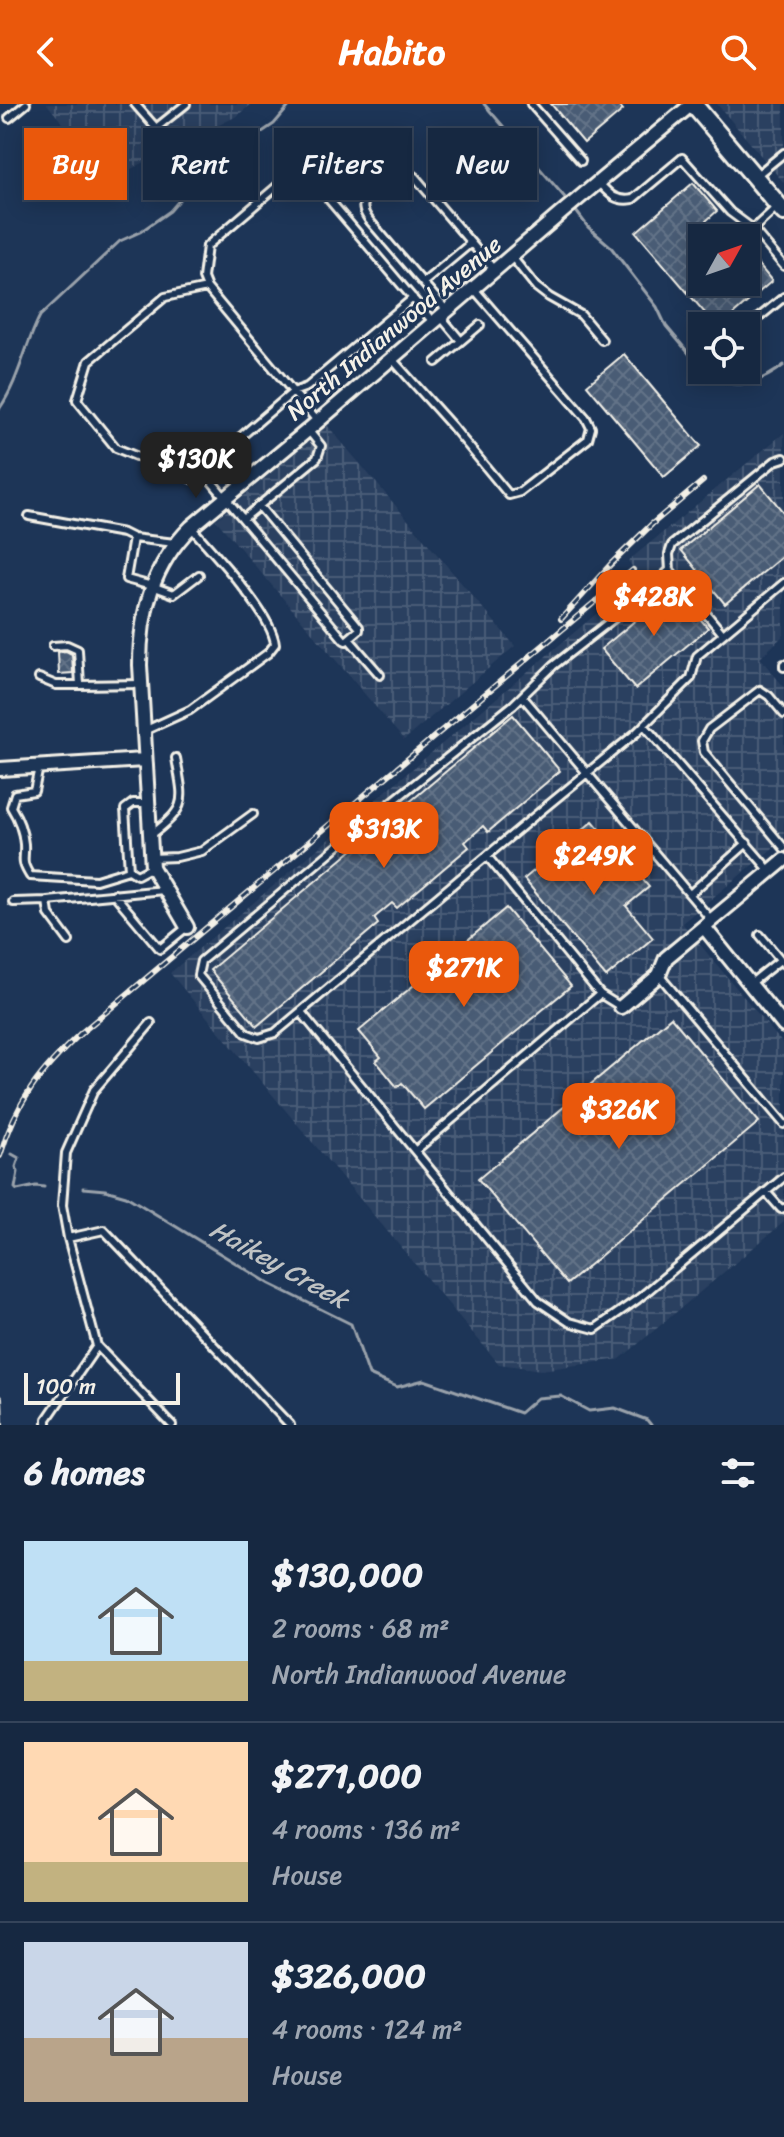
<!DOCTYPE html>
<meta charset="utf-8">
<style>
body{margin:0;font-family:Sriracha,sans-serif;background:#23344c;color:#f1f3f6;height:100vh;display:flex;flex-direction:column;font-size:30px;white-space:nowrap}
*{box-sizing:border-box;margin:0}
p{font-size:26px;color:#9ea6b1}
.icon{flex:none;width:44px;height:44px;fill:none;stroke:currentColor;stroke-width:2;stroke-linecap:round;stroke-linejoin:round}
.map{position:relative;height:1321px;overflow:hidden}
.side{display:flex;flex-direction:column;background:#162841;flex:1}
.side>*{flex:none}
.top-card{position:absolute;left:24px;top:24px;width:736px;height:72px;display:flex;gap:16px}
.needle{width:52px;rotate:50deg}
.controls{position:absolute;left:688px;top:120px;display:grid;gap:16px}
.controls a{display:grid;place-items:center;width:72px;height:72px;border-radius:0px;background:#162841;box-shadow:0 4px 20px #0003,0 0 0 2px #35445a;font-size:40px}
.scale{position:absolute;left:24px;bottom:20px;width:156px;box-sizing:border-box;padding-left:8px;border:4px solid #f4f1e8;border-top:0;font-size:22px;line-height:28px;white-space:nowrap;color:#f4f1e8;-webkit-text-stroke:6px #1d3557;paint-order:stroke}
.price{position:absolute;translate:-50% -68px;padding:0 18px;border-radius:16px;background:#ea580c;color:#fff;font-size:26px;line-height:52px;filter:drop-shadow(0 2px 4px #0008)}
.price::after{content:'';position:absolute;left:50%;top:48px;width:24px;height:18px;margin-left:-12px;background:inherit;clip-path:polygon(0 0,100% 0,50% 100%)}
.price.selected{background:#222;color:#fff}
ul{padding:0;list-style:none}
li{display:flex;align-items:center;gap:24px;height:200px;padding:0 24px}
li+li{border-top:2px solid #35445a}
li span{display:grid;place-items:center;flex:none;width:224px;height:160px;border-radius:0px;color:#555}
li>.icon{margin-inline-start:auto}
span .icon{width:96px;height:96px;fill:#fffc;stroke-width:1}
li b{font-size:34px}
h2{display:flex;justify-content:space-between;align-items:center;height:96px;padding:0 24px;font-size:34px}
.pill{padding:0 28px;border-radius:0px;background:#162841;box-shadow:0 4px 20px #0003,0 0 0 2px #35445a;font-size:28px;line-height:72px}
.pill.selected{background:#ea580c;color:#fff}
header{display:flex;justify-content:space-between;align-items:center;height:104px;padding:0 24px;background:#ea580c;color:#fff;font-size:36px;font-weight:800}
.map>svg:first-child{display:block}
.industrial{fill:url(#industrial-grid)}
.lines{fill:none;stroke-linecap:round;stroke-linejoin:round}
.stream{stroke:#9aa2ab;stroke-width:3}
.building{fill:url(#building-cross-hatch);stroke:#f4f1e8;stroke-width:2}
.service-casing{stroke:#f4f1e8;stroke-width:12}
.minor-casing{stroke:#f4f1e8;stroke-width:18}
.secondary-casing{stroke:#f4f1e8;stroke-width:22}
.service{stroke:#1d3557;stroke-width:6}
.minor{stroke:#1d3557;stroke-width:12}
.secondary{stroke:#1d3557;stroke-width:16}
.rail-casing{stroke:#f4f1e8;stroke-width:6}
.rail{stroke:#1d3557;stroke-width:3;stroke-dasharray:9;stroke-linecap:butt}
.labels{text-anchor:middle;stroke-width:6;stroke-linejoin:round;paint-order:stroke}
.street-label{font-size:24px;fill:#f4f1e8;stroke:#1d3557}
.water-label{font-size:26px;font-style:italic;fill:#c0c3c4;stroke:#1d3557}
</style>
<header><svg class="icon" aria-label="back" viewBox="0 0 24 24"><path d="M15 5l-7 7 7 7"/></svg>Habito<svg class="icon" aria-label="search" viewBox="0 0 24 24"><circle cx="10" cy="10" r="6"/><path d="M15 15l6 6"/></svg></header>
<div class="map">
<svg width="784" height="1321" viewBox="0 0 784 1321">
<defs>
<pattern id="industrial-grid" width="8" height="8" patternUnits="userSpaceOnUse" patternTransform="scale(2)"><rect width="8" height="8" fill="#2a4060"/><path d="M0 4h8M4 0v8" fill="none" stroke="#4a5c77"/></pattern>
<pattern id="building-cross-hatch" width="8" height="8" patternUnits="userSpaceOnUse" patternTransform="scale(2)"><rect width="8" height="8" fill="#485b74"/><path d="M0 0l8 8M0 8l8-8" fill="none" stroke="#637388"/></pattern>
</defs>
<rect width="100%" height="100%" fill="#1d3557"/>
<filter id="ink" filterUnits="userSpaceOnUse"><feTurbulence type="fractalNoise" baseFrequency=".0125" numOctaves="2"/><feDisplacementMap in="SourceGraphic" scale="16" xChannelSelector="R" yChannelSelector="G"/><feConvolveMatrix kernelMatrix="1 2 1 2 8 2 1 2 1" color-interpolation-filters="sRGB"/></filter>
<g filter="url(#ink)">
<path class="industrial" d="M 47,0 L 252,0 L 235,13 L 109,76 Z
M 717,0 L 784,0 L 784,79 Z
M 327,321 L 515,542 L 404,636 L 216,416 Z
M 784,329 L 784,531 L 760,554 L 784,583 L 784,735 L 682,819 L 784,941 L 784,1118 L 620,1255 L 541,1266 L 499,1260 L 170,869 L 640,473 L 628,457 Z"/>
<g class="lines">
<path class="stream" d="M 484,0 L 568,97
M 573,103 L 588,123 L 610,142 L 657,203 L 666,222 L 702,265
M 703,266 C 729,290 760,280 784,261
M 0,304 C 19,276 25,241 40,212 L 120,137 L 140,128 L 170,107 L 195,78 L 225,53 L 274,20 L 291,0
M 12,1050 L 19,1054 L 16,1063 L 18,1068 L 15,1084 L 17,1086 L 36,1082 L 44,1083
M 83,1084 L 105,1086 L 126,1092 L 270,1180 L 351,1220 L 369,1271 L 397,1283 L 424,1276 L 520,1309 L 537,1294 L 561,1292 L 589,1307 L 615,1304 L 647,1316 L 651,1321"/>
</g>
<path class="building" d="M 551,0 L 618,0 L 623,6 L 584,39 Z
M 693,79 L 717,107 L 696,126 L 702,133 L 702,178 L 746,178 L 746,146 L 772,177 L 720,222 L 716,222 L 636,128 Z
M 624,250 L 701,342 L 664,373 L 587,281 Z
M 760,380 L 784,409 L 784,451 L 725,500 L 681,446 Z
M 674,484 L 708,524 L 635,585 L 601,545 Z
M 66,547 L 72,550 L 73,569 L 59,570 L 58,548 Z
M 513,611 L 560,667 L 488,728 L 483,722 L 465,738 L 469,743 L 397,804 L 392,799 L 374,814 L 378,820 L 257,922 L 210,866 Z
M 593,717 L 649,783 L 626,802 L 653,834 L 606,873 L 524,775 Z
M 506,804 L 571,882 L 424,1005 L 402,979 L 397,983 L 376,957 L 381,953 L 359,927 Z
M 671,913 L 759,1018 L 567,1180 L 478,1075 Z"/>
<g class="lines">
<defs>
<path id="service" d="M 135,0 L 156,24 L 186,0
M 531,0 L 581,57
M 9,14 L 26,0
M 757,71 L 784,49
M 599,79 C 610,91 616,98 633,95 L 682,54 L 730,108 L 753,125 L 778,102
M 753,125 L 784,162
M 512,153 L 536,183 L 549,193 L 581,211 L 602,236
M 423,179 L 471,139
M 448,208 L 369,116 C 365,110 361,104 365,97 C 368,90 395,69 403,68 C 408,68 411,70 415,73 L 495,167
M 746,224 L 784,193
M 461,237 L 480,221
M 392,255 L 452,322 L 509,391 L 520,388 L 588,335 L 591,324 L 586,314 L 474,185
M 436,258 L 461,237 L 441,213
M 318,318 L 207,184 L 203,174 L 207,142 L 282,78 L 320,85 L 433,218
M 308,326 L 321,342 L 317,354 L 243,415 L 202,366 L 293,288 L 307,283 L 413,194
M 784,354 L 775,357 L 672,441 L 669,450 L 670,466 L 622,508 L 553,562 L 513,601 L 352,730 L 201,857 L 198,871 L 246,929 L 259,934 L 275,929 L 531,715 L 636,629 L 691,574 L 697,552 L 784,479
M 202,366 L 192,375 L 116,344 L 77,296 L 89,257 L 165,193 L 207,184
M 29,412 L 123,429 L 133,434
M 243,415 L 344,536 L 346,537 L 359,526 L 359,523 L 259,402
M 175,439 L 133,434 L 126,475 L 152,482 L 174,490 L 199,471
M 670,466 L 723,530
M 349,535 L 380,571
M 53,542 L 67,541 L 78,546 L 80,581 L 141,580
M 784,560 L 784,563
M 39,574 L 56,581 L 80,581
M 522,592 L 712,817
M 784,610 L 769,592 L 760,586 L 709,625 L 702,637 L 704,648 L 784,744
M 644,621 L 770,767
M 144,627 L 190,606 L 268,549 L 275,540 C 272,510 213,449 191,423
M 39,663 L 34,687 L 15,690 L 11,703 C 18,714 23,727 24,740 C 25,757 20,756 30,772 L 96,776 L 129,766
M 147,699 L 133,699 L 125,705 L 129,766 L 137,771 L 152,763
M 150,732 C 188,702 184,700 176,654
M 487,752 L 600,890 L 621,903
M 151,754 L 177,753 L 202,747 L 253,710
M 114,790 L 160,845 L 187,823
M 690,790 L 747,739
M 13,798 L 47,797
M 760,831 L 784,860
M 69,837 L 49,810 L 47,797 L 164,786
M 659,871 L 784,1020
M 750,880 L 780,856
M 301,908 L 538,1197 L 569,1218 L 595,1225 L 638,1195 L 784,1073
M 415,1047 L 600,890
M 766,1088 L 781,1105 L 784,1104
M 68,1134 L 62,1101 L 66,1049 L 94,986 L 151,919
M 47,1321 L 47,1315 L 97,1242
M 172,1321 L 97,1242 L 68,1134 L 104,1126 L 290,1321"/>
<path id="minor" d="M 0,665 L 144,656
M 187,823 L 152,763 L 140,561 C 140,508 153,461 191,423 L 308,326 L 566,105 L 692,0
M 704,823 L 784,922
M 621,903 L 659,871 L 666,854 L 784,756"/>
<path id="secondary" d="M 693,0 L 784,108"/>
</defs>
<use href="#service" class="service-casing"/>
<use href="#minor" class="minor-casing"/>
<use href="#secondary" class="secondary-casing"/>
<use href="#service" class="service"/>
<use href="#minor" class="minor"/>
<use href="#secondary" class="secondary"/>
<defs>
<path id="rail" d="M 561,515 L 611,460 L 652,420 L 703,377
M 0,1052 C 16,998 40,967 81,929 L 633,466
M 0,1294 L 1,1321"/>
</defs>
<use href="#rail" class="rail-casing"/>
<use href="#rail" class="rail"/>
</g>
</g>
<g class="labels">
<g class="street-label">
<text transform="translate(394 224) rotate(-40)" y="8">North Indianwood Avenue</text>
</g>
<g class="water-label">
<text transform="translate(279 1160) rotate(29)" y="9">Haikey Creek</text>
</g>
</g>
</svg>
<div class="controls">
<a><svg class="needle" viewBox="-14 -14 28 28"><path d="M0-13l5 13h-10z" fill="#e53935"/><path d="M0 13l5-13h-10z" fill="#9ea6b1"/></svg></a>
<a><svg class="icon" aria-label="locate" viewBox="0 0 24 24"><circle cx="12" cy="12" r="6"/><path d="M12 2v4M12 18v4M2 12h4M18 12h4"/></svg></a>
</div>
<div class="scale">100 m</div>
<b class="price selected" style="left:196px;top:396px">$130K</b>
<b class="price" style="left:654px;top:534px">$428K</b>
<b class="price" style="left:384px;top:766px">$313K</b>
<b class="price" style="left:594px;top:793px">$249K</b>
<b class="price" style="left:464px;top:905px">$271K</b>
<b class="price" style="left:619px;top:1047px">$326K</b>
<div class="top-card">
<a class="pill selected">Buy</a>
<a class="pill">Rent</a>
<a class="pill">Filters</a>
<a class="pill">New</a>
</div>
</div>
<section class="side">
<h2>6 homes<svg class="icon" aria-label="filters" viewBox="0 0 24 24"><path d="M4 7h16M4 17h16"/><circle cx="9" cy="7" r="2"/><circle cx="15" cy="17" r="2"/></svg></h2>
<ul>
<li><span style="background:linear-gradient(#bfe0f5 75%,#c2b280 0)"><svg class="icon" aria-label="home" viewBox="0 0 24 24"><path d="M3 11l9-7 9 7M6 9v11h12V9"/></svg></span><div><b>$130,000</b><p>2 rooms · 68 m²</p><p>North Indianwood Avenue</p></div></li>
<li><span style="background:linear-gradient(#ffd9b3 75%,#c2b280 0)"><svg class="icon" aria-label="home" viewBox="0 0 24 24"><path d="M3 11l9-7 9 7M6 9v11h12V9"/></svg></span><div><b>$271,000</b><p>4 rooms · 136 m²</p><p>House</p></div></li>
<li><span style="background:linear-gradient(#c9d6e8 60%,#b9a48a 0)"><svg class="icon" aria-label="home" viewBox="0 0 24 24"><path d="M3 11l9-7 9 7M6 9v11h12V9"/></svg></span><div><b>$326,000</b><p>4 rooms · 124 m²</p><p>House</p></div></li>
</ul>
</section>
